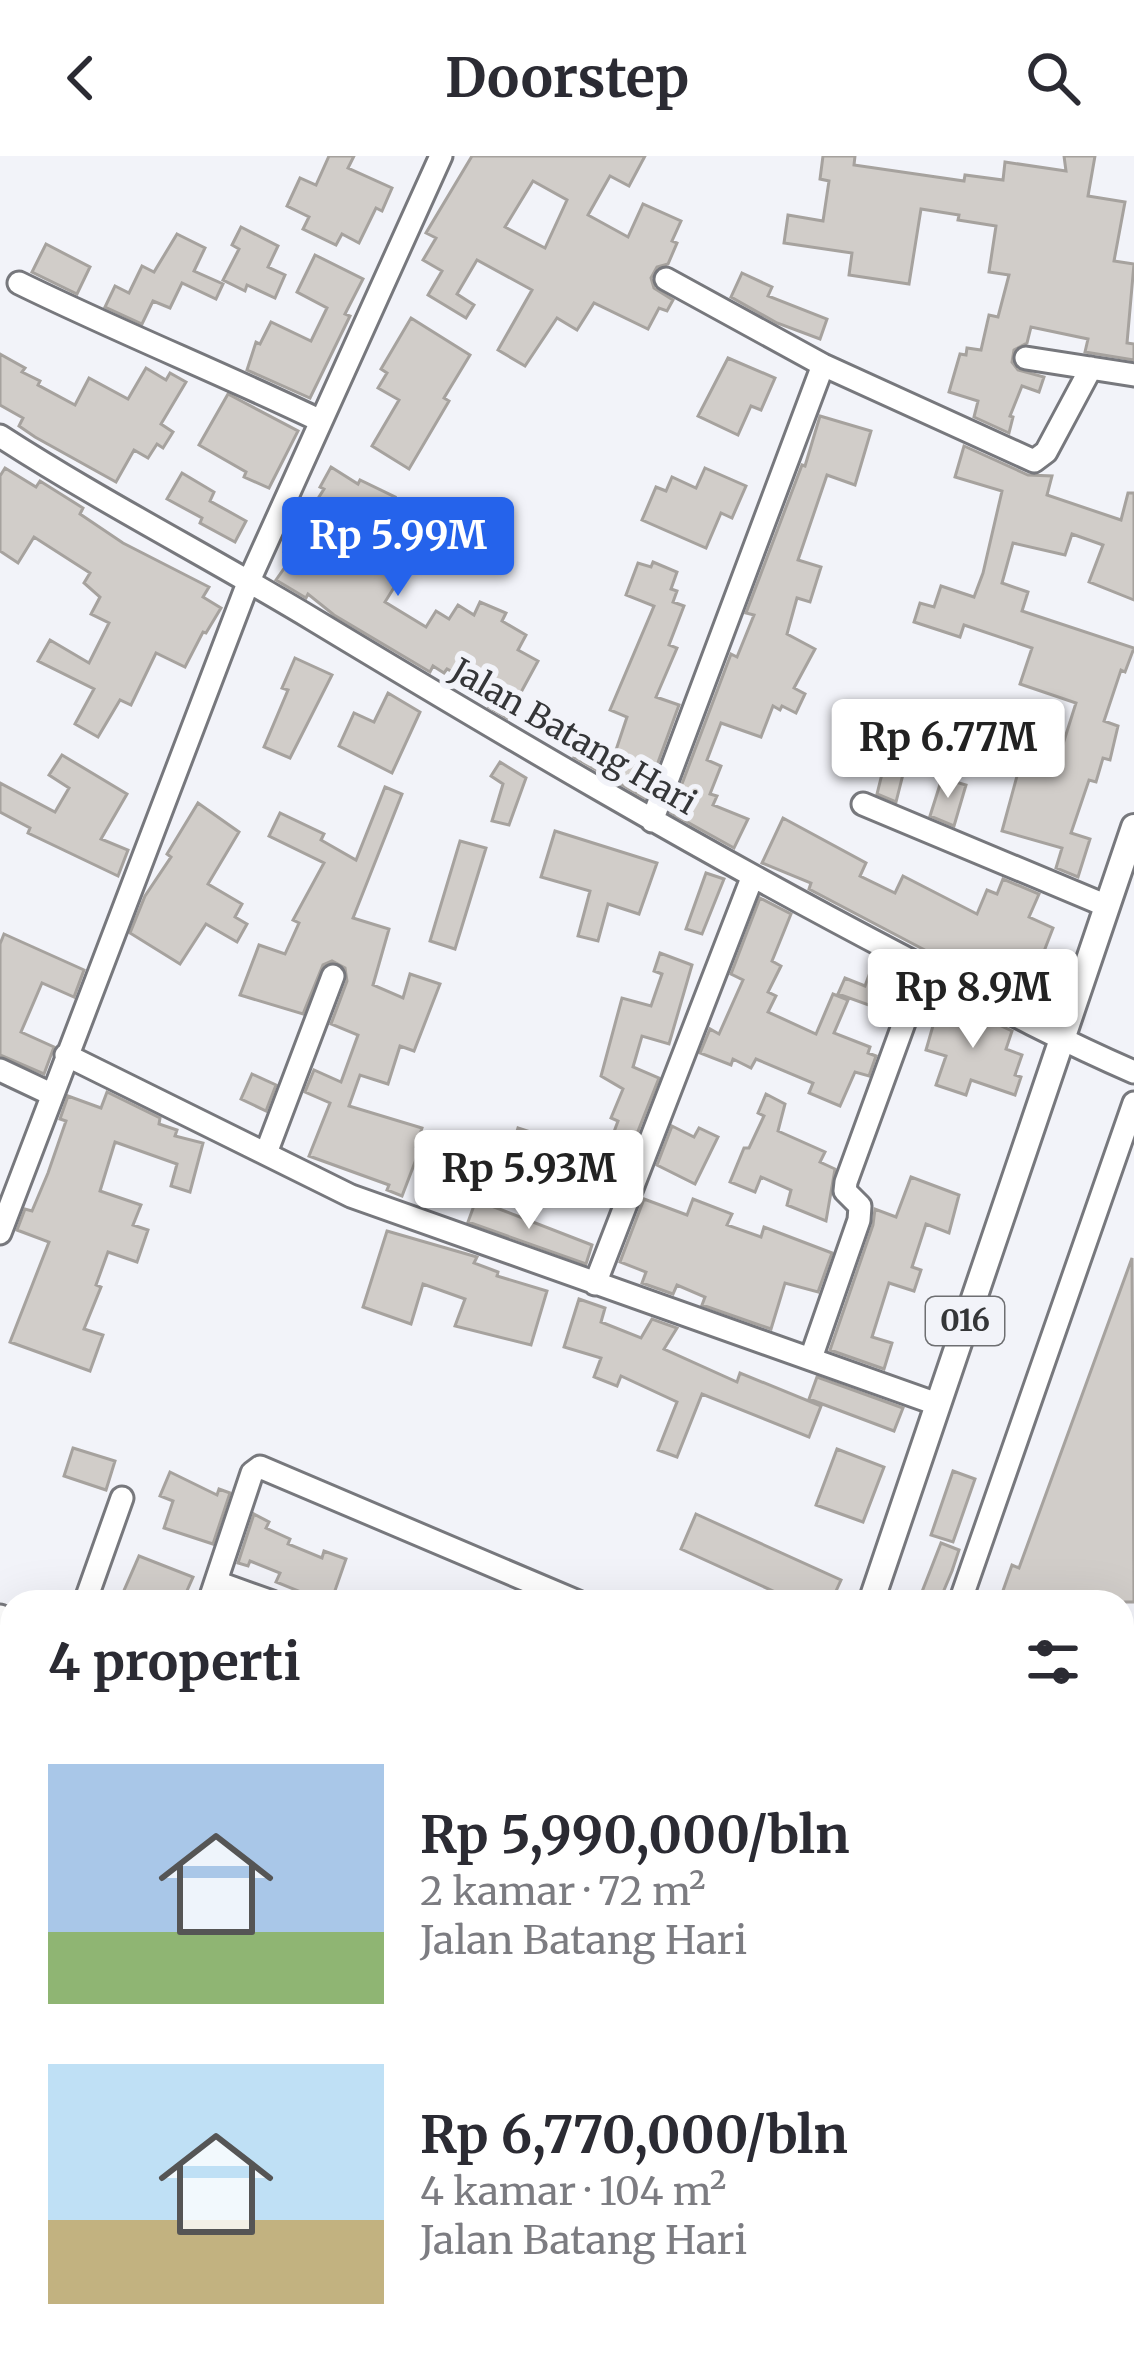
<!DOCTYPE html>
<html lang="id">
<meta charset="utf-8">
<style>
body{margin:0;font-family:Merriweather,serif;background:#f2f2f3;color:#2b2b33;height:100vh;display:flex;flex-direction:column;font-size:45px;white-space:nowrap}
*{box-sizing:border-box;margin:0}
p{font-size:39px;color:#7c7c81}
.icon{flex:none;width:66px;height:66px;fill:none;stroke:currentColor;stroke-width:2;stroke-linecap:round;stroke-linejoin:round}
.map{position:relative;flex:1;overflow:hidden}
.panel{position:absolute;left:0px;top:1434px;width:1134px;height:768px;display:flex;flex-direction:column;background:#fff;border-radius:36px 36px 0 0;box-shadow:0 12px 48px #0002}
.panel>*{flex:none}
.price{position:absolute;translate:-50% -102px;padding:0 27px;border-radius:12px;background:#fff;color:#222;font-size:39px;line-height:78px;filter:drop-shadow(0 3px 6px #0008)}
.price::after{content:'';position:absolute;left:50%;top:72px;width:36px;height:27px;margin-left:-18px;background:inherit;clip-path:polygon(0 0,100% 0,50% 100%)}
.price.current{background:#2563eb;color:#fff}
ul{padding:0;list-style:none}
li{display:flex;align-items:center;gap:36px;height:300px;padding:0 48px}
li span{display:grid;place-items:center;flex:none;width:336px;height:240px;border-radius:0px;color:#555}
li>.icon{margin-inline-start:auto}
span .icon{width:144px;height:144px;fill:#fffc;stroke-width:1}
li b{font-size:51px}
h2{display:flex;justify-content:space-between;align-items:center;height:144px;padding:0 48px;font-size:51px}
header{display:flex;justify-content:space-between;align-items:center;height:156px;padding:0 48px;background:#fff;font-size:54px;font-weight:700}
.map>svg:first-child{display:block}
.building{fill:#d1cdc9;stroke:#a6a29e;stroke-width:3;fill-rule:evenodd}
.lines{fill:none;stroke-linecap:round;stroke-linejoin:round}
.minor-casing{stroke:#77787d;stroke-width:27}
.major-casing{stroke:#77787d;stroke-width:30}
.minor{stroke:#fff;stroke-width:21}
.major{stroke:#fff;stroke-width:24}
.labels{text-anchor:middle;stroke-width:12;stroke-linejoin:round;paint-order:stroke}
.shield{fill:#f2f3f9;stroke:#6e6f72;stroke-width:3}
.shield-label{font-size:30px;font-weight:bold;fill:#353638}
.street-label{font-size:33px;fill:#353638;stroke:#f2f3f9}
</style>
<header><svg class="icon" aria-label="back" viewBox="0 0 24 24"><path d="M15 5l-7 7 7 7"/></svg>Doorstep<svg class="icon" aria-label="search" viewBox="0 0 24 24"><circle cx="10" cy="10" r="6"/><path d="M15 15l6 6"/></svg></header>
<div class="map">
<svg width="1134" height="2202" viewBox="0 0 1134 2202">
<rect width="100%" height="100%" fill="#f2f3f9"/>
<path class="building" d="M 329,0 L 354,0 L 348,12 L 392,32 L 382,55 L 376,52 L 359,87 L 342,78 L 336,89 L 303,73 L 309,61 L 287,50 L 300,22 L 316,29 Z
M 472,0 L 645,0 L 629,30 L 610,20 L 588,59 L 628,81 L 643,48 L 681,65 L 672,85 L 677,87 L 668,108 L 657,111 L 651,122 L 654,132 L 673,144 L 667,155 L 659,152 L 648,173 L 594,147 L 577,174 L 557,162 L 525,210 L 498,194 L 532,134 L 477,104 L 457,138 L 474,149 L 466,162 L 428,139 L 442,115 L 423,104 L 436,82 L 426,77 ZM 533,25 L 567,44 L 545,92 L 505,71 Z
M 823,0 L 855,0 L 854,9 L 964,25 L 965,19 L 1003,24 L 1005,6 L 1066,15 L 1064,0 L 1095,0 L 1088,40 L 1125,46 L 1114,105 L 1134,108 L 1127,187 L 1134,188 L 1134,204 L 1085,196 L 1088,183 L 1031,171 L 1027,187 L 1014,194 L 1012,206 L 1018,214 L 1044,221 L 1039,236 L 1022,230 L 1010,260 L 1013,261 L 1009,277 L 974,261 L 978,245 L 949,236 L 960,198 L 966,199 L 967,192 L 981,194 L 989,159 L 998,161 L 1009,119 L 989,116 L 996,70 L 958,64 L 959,59 L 921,53 L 909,128 L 849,119 L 852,97 L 784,87 L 788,59 L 823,65 L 829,25 L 820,23 Z
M 241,71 L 278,90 L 268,111 L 285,119 L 275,142 L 247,129 L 245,135 L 223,124 L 239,93 L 232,89 Z
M 177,78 L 205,92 L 194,115 L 223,128 L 216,143 L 182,127 L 170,152 L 153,145 L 142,168 L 105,151 L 115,130 L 129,137 L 142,110 L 154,116 Z
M 46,88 L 90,111 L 77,138 L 32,116 Z
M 315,99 L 363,123 L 345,158 L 350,160 L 310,242 L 247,214 L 256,186 L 260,188 L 271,166 L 311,185 L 327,152 L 297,136 Z
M 742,117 L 772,131 L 768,140 L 827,163 L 820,183 L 777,167 L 731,141 Z
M 411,162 L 470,199 L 444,242 L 449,245 L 409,313 L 372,290 L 399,244 L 378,232 L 387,217 L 381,213 Z
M 0,198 L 25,212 L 22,216 L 40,225 L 38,229 L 75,249 L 89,222 L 128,243 L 146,212 L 166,224 L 170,217 L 186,226 L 161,268 L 173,276 L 163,292 L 157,288 L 148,302 L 134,294 L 116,326 L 35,281 L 19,270 L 23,262 L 0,249 Z
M 728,202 L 775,222 L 761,254 L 751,250 L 738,279 L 698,260 Z
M 228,238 L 298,275 L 269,332 L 244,321 L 246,316 L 199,289 Z
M 820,260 L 871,275 L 855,329 L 827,319 L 798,404 L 821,411 L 810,446 L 797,442 L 787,478 L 815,493 L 794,532 L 805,538 L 796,557 L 782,550 L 780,554 L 773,550 L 761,581 L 721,567 L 707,604 L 721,610 L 710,638 L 717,640 L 713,649 L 748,663 L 734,692 L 671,657 L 731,498 L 737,501 L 754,459 L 746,457 L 802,309 L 805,310 Z
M 964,290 L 1028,319 L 1052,320 L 1047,339 L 1121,364 L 1128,337 L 1134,337 L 1134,444 L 1089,426 L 1103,389 L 1072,378 L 1065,399 L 1013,387 L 1002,427 L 1028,436 L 1022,455 L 1134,492 L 1125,516 L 1121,514 L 1104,565 L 1118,570 L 1110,604 L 1103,602 L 1096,626 L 1089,624 L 1071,677 L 1090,683 L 1078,721 L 1056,712 L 1062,692 L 1002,675 L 1023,598 L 1012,594 L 1019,573 L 1063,588 L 1076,547 L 1020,528 L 1032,492 L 964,469 L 960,481 L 914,466 L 920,447 L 934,451 L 941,430 L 974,441 L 983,417 L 1002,335 L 955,321 Z
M 331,311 L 358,328 L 360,324 L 395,341 L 383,361 L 365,349 L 344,383 L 381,409 L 388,397 L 408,409 L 385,446 L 426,471 L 436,455 L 449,463 L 458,449 L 474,459 L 480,446 L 506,457 L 502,465 L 526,479 L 518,494 L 538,505 L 507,562 L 489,551 L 496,539 L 447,513 L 444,517 L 433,510 L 430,516 L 334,459 L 308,438 L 306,442 L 276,424 L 292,401 L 284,396 L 324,333 L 320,331 Z
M 5,312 L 36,331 L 40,325 L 83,352 L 80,358 L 123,387 L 209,431 L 203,441 L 221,452 L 206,477 L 203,476 L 185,511 L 156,497 L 131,549 L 120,544 L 98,581 L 75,568 L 94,533 L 38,505 L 50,484 L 89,507 L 109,467 L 91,458 L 100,441 L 84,427 L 90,417 L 34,381 L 18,407 L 0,395 L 0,320 Z
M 705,312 L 746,330 L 732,362 L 721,357 L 706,392 L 642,364 L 656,331 L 666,335 L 672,321 L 696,332 Z
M 182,317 L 214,336 L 210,345 L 246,365 L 235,386 L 200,367 L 202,362 L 167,343 Z
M 653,406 L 677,416 L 671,433 L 677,435 L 673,446 L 684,450 L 669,489 L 677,492 L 656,541 L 679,549 L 645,642 L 574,601 L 579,589 L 613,603 L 627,561 L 610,554 L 654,450 L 626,439 L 638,407 L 651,411 Z
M 295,502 L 332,519 L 290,602 L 264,591 L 288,534 L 282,532 Z
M 388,537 L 420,556 L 392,617 L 339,590 L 354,557 L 374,566 Z
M 896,562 L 916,567 L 896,646 L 877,638 Z
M 62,599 L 127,638 L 101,683 L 128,694 L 118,720 L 28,677 L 30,672 L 0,656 L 0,627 L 55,656 L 69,632 L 49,619 Z
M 500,606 L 526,622 L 509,669 L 492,665 L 503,628 L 491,620 Z
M 942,622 L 966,629 L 954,670 L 930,660 Z
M 385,631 L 402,638 L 353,762 L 389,773 L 373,829 L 403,842 L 410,818 L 440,828 L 414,895 L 400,890 L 388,928 L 360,919 L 349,950 L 422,972 L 416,991 L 420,993 L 402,1040 L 387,1034 L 389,1029 L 309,1000 L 330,947 L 305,936 L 314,914 L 341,926 L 358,879 L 331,868 L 347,825 L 345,812 L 332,805 L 323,809 L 303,858 L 240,839 L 259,789 L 285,798 L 299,767 L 293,764 L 324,707 L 269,680 L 280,657 L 324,678 L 321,684 L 356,704 Z
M 198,647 L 239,676 L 208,728 L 242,748 L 235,761 L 247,768 L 237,786 L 206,768 L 180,808 L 130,777 L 145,740 L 171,701 L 167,698 Z
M 783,662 L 866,707 L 860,720 L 895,737 L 903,720 L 977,758 L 987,734 L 997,738 L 1003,723 L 1039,738 L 1029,761 L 1053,772 L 1024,847 L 999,834 L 1005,819 L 963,799 L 957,811 L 809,733 L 811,727 L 762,707 Z
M 555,675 L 657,707 L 639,758 L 608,748 L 598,785 L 578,780 L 590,735 L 541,721 Z
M 460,685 L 486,692 L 455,793 L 430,785 Z
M 706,717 L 724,723 L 702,778 L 686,773 Z
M 760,742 L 791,758 L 772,805 L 781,810 L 768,836 L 776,840 L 768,856 L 816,878 L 833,838 L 848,844 L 834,877 L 870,891 L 868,897 L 876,900 L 869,920 L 855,916 L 840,950 L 809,937 L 813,927 L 756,903 L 751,912 L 733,903 L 731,909 L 700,897 L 710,873 L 719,878 L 743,824 L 731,818 Z
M 4,778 L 84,814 L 74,841 L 42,827 L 21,876 L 54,891 L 44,918 L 0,899 L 0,788 Z
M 660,797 L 692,809 L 669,888 L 642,880 L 633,911 L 659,922 L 625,1008 L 605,1000 L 618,965 L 611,962 L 623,933 L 601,920 L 622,842 L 651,850 L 662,818 L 654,815 Z
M 872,811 L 891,818 L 886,831 L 899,837 L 891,857 L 838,838 L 845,822 L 865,830 Z
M 941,842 L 1012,875 L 1006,893 L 1022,899 L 1015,919 L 1021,921 L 1015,939 L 971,924 L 966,939 L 936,929 L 946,900 L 926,894 Z
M 252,918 L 276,929 L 266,955 L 241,943 Z
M 107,936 L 160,962 L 159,968 L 177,974 L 175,980 L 203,987 L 190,1036 L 171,1030 L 177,1008 L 115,986 L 100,1035 L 141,1049 L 133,1069 L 148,1074 L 137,1106 L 108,1096 L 96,1129 L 101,1131 L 84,1173 L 103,1179 L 90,1215 L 10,1186 L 49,1086 L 17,1074 L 25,1053 L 32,1055 L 48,1017 L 66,965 L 60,963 L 68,940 L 101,952 Z
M 766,938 L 785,948 L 778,975 L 825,996 L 820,1006 L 835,1013 L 826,1065 L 787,1049 L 791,1034 L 761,1021 L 755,1036 L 730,1026 L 744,992 L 749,992 L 764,960 L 758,957 Z
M 672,970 L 694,981 L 699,972 L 718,981 L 695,1028 L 657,1009 Z
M 518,972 L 558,985 L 551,1004 L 512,992 Z
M 911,1021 L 959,1039 L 949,1077 L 926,1068 L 912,1111 L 921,1114 L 914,1135 L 889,1127 L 872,1181 L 892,1187 L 884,1213 L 830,1194 L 873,1069 L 875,1053 L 896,1061 Z
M 644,1043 L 687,1059 L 693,1043 L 732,1058 L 727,1069 L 761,1081 L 764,1071 L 832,1097 L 818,1136 L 785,1127 L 771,1173 L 702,1149 L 705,1141 L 677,1129 L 673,1138 L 642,1127 L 646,1116 L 620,1106 Z
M 476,1044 L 592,1089 L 586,1108 L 468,1066 Z
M 387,1075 L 477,1101 L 474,1107 L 498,1116 L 497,1120 L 547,1135 L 531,1189 L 455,1170 L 465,1143 L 423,1128 L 411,1168 L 363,1151 Z
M 1132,1102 L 1134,1446 L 999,1446 L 1012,1409 L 1019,1412 Z
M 579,1143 L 605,1152 L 601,1166 L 641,1182 L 652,1163 L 677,1172 L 664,1193 L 737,1226 L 740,1217 L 821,1250 L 809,1281 L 702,1238 L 677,1301 L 658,1294 L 677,1246 L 621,1220 L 617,1230 L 594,1221 L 601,1202 L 564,1191 Z
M 817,1221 L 903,1252 L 894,1275 L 809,1243 Z
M 73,1292 L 115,1305 L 106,1334 L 64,1320 Z
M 837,1293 L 884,1311 L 863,1366 L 816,1349 Z
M 953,1315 L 975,1323 L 953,1386 L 931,1379 Z
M 170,1316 L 217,1339 L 219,1333 L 230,1337 L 213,1388 L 164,1372 L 173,1345 L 160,1340 Z
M 254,1358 L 269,1366 L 266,1372 L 290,1383 L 288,1388 L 322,1402 L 324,1395 L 346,1403 L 331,1446 L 309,1446 L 311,1440 L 276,1426 L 280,1417 L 250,1405 L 248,1410 L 238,1407 Z
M 696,1358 L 841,1424 L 831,1446 L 797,1446 L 681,1393 Z
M 941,1387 L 959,1394 L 952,1415 L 939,1446 L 918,1446 Z
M 139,1400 L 193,1421 L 182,1446 L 119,1446 Z"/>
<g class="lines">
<defs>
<path id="minor" d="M 666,123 L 823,209 L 1034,305 L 1046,296 L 1091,212
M 19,127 C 119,176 221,217 321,265
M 1026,202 L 1134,219
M 0,280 C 102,346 210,401 314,464 C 506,580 699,694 898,798 C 976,839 1053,881 1134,916
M 863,648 L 1107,750
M 652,665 L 823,209
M 66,899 L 351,1040 L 937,1248
M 0,914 L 51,938
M 266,997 L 333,820
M 0,1077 L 248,427 L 441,0
M 595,1128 L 752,722
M 811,1202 L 859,1064 L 860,1050 L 845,1035 L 846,1026 L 924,812
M 216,1426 L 272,1446
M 85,1446 L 122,1342
M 209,1446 L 252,1317 L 260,1311 L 578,1446
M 960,1446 L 1134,947
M 0,1460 L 12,1465
M 1122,1833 L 1134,1837
M 0,2071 L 12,2039
M 1122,2143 L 1134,2146
M 0,2157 L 12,2162
M 87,2190 L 118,2202"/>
<path id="major" d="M 871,1446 L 1134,671
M 618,2202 L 622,2190"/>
</defs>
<use href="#minor" class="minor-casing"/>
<use href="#major" class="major-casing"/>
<use href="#minor" class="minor"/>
<use href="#major" class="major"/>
</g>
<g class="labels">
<rect class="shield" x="926" y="1141" width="78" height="48" rx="9"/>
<g class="shield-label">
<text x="965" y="1175">016</text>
</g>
<g class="street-label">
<text transform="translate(574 580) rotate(30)" y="12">Jalan Batang Hari</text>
</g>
</g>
</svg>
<b class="price current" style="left:398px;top:443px">Rp 5.99M</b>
<b class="price" style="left:948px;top:645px">Rp 6.77M</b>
<b class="price" style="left:973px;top:895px">Rp 8.9M</b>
<b class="price" style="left:529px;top:1076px">Rp 5.93M</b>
<section class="panel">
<h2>4 properti<svg class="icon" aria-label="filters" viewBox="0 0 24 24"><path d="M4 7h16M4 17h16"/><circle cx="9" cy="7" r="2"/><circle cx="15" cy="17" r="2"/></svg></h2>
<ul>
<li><span style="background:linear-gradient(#a9c7e8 70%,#8fb573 0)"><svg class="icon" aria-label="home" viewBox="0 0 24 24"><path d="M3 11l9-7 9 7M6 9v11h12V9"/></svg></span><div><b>Rp 5,990,000/bln</b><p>2 kamar · 72 m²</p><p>Jalan Batang Hari</p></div></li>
<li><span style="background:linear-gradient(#bfe0f5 65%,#c2b280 0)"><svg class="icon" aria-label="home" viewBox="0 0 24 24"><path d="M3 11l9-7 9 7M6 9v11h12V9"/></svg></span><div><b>Rp 6,770,000/bln</b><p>4 kamar · 104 m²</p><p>Jalan Batang Hari</p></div></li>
</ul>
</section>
</div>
